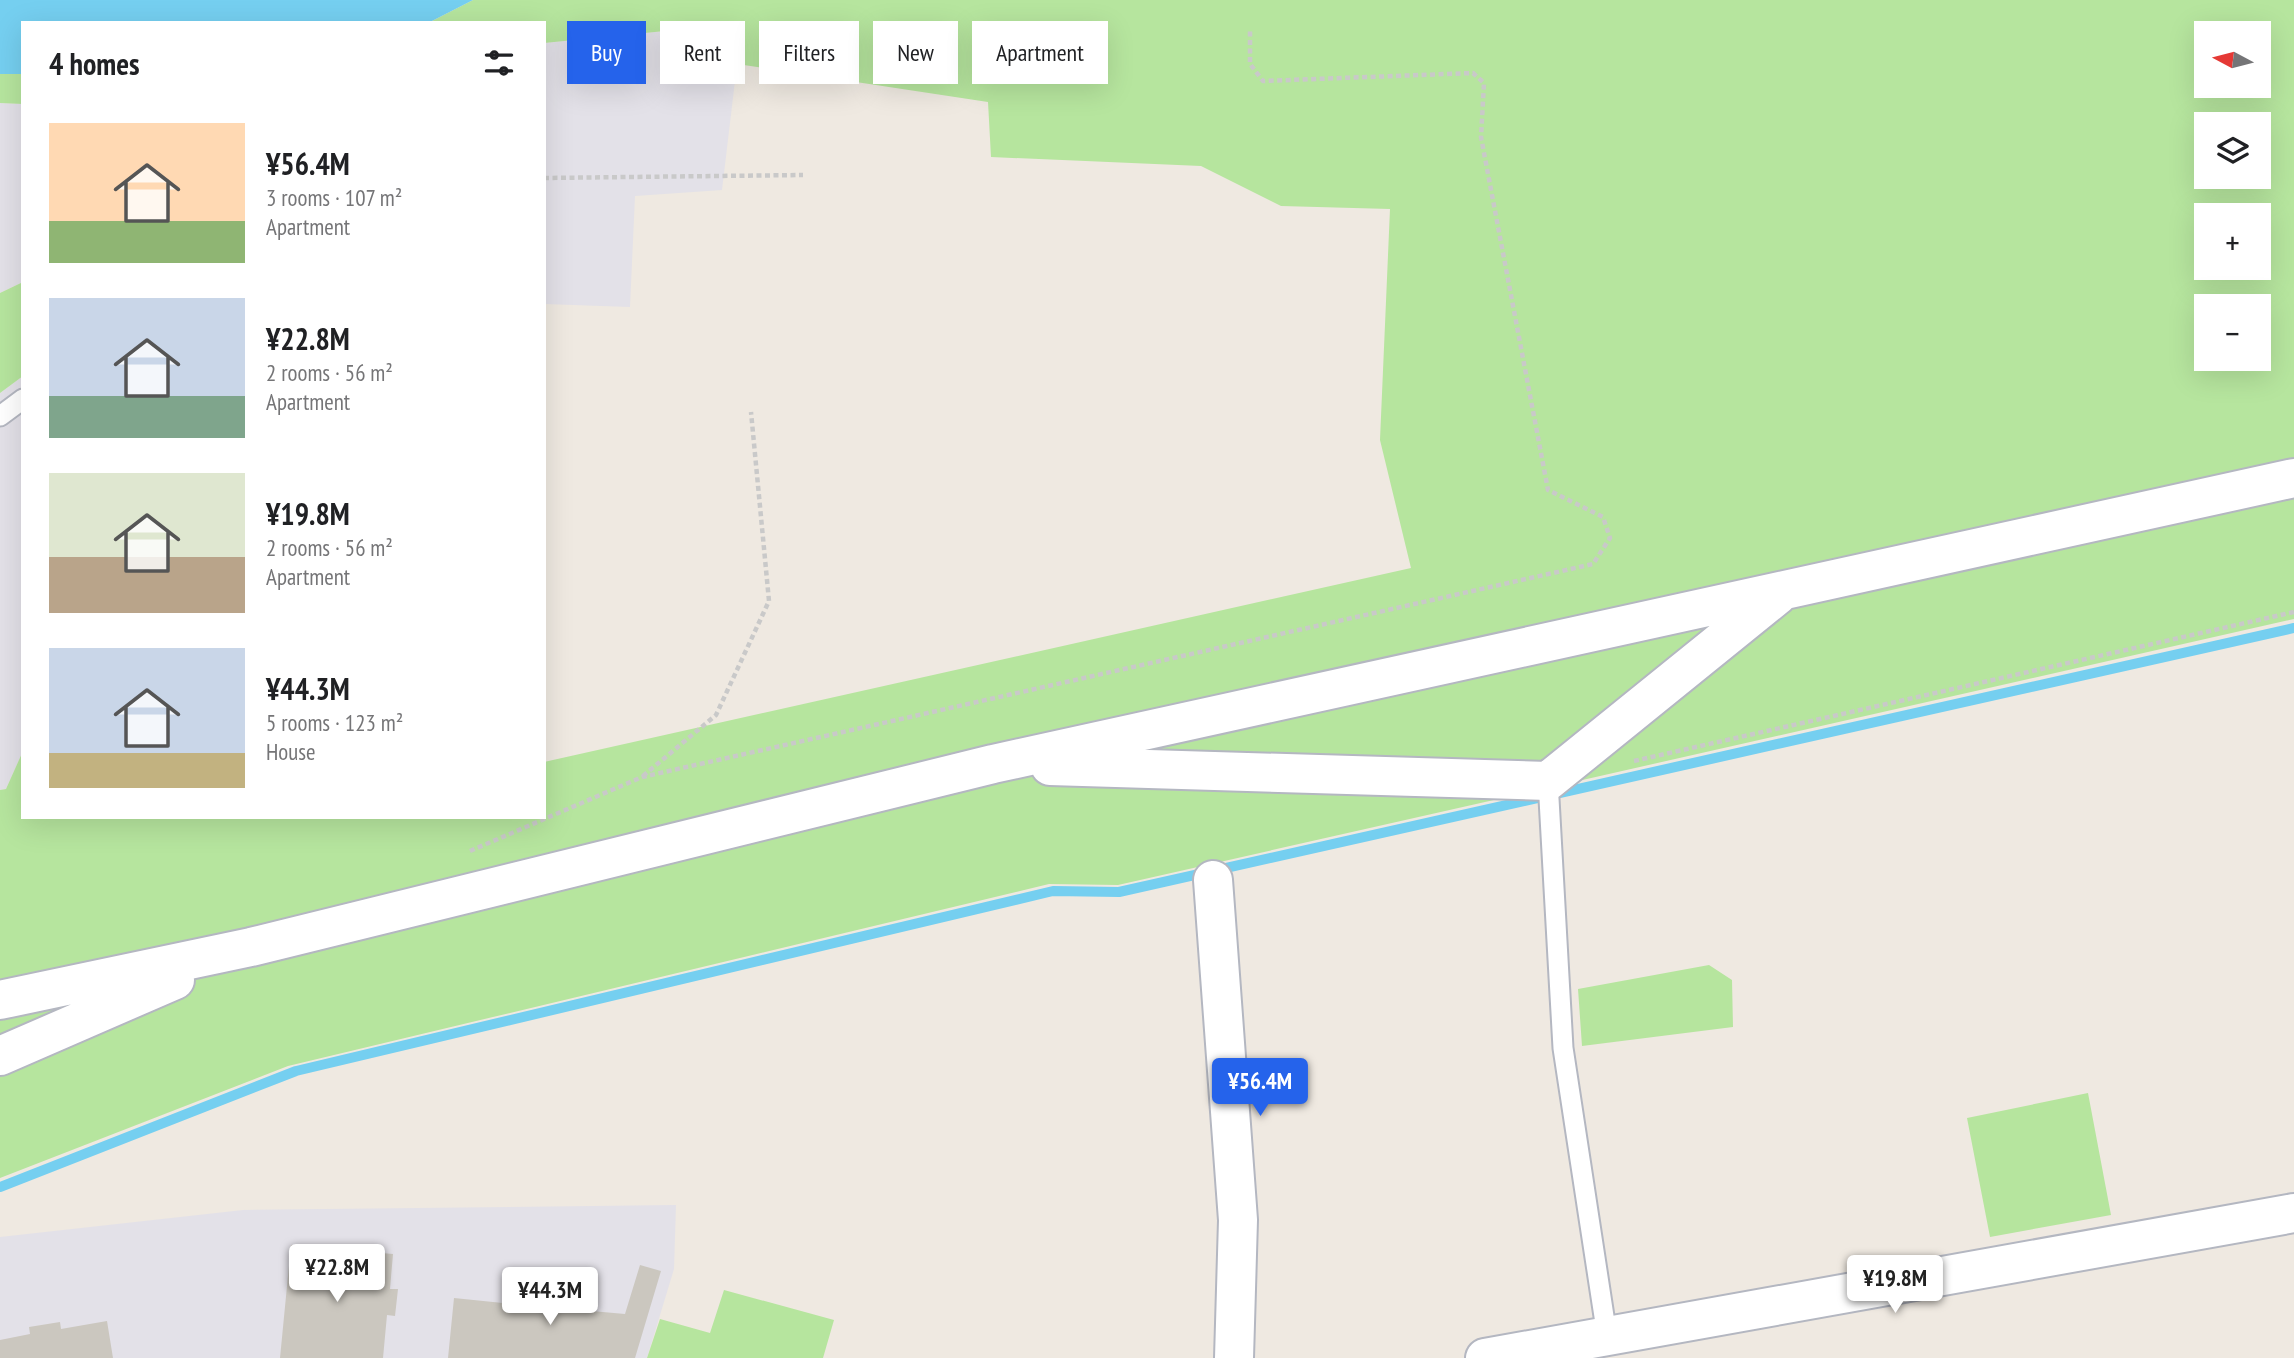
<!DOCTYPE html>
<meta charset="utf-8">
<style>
body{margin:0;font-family:"PT Sans Narrow",sans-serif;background:#f6f6f6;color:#202124;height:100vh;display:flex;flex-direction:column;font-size:26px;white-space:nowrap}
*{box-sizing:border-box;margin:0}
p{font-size:23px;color:#757577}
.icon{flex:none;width:38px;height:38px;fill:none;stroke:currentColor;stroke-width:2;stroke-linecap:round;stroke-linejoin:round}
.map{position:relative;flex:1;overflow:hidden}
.drawer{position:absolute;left:21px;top:21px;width:525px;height:798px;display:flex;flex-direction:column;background:#fff;border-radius:0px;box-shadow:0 7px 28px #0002}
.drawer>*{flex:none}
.guide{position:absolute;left:567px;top:21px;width:665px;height:63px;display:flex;gap:14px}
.needle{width:46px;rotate:277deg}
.buttons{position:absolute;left:2194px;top:21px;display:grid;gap:14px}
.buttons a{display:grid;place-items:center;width:77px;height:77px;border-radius:0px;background:#fff;box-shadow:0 7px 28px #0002;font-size:35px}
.price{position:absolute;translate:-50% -60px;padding:0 16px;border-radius:7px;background:#fff;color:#222;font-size:23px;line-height:46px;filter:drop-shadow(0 2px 4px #0008)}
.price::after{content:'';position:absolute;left:50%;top:42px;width:21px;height:16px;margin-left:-10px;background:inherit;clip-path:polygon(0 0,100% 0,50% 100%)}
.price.active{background:#2563eb;color:#fff}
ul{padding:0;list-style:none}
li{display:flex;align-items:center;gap:21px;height:175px;padding:0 28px}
li span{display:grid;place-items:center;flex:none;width:196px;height:140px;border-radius:0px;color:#555}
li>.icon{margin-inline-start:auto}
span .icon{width:84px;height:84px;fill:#fffc;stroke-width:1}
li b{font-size:30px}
h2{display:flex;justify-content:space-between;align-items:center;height:84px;padding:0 28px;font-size:30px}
.chip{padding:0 24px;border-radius:0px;background:#fff;box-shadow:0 7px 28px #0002;font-size:24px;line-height:63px}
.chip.active{background:#2563eb;color:#fff}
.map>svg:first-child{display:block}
.industrial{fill:#e3e1e8}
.green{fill:#b6e59e;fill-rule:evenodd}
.water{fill:#75cff0}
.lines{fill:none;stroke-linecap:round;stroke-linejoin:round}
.stream{stroke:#75cff0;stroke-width:10}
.building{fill:#cbc7bf}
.service-casing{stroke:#b4b7c1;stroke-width:23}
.minor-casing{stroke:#b4b7c1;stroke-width:42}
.path{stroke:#c9c9c9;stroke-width:4.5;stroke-dasharray:5 3.5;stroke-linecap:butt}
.service{stroke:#fff;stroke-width:19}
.minor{stroke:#fff;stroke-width:38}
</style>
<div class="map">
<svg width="2294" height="1358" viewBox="0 0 2294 1358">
<rect width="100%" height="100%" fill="#efe9e1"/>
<path class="industrial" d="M 685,29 L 737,64 L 722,190 L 635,196 L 630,307 L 544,304 L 544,43 Z
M 0,103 L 23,104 L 23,282 L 0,293 Z
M 23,376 L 23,751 L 6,789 L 0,790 L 0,393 Z
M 676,1205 L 674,1269 L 647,1358 L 0,1358 L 0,1237 L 243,1210 Z"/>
<path class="green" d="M 473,0 L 2294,0 L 2294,619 L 1118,885 L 1049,884 L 288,1066 L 0,1178 L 0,790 L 6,789 L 23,751 L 23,817 L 544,817 L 544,762 L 1411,568 L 1380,440 L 1390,209 L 1281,206 L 1201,166 L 991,157 L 988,102 L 737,64 L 685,29 L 544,43 L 544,23 L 428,23 ZM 2207,33 L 2259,33 L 2259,86 L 2207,86 ZM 2207,124 L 2259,124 L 2259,177 L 2207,177 ZM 2207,215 L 2259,215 L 2259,268 L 2207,268 ZM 2207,306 L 2259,306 L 2259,359 L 2207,359 Z
M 0,74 L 23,74 L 23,104 L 0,103 Z
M 23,282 L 23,376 L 0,393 L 0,293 Z
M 1709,965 L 1732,980 L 1733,1027 L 1582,1046 L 1578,989 Z
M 2088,1093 L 2111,1215 L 1990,1237 L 1967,1118 Z
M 724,1290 L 834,1320 L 823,1358 L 647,1358 L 660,1319 L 710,1333 Z"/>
<path class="water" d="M 0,0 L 473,0 L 428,23 L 23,23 L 23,74 L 0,74 Z"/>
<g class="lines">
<path class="stream" d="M 0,1187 L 296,1071 L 1053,891 L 1119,892 L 2294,628"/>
</g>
<path class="building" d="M 291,1245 L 393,1254 L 390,1289 L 398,1289 L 395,1316 L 387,1315 L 383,1358 L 280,1358 Z
M 640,1265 L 661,1271 L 635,1358 L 448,1358 L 454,1298 L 512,1304 L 513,1294 L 537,1296 L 536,1306 L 625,1314 Z
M 107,1321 L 113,1358 L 0,1358 L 0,1340 L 30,1334 L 29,1327 L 60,1322 L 61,1329 Z"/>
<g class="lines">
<defs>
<path id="service" d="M 0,416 L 23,399
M 1548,781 L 1563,1048 L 1607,1336"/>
<path id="minor" d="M 1050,766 L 1548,781 L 1778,595
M 1213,880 L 1238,1220 L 1234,1358
M 0,1000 L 251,947 L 993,764 L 2294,478
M 0,1056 L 175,980
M 1485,1358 L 2294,1213"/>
</defs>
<use href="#service" class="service-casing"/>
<use href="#minor" class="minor-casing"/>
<path class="path" d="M 544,178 L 803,175
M 1634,761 L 2294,612
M 643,776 L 716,715 L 769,601 L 751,412
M 470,851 L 642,777 L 1593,564 L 1610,538 L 1603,517 L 1548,490 L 1481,137 L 1484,83 L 1473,73 L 1263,81 L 1250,64 L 1250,30"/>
<use href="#service" class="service"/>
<use href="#minor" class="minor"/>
</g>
</svg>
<div class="buttons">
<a><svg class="needle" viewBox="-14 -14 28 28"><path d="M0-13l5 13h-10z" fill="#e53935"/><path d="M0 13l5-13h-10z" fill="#757577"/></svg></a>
<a><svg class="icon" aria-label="layers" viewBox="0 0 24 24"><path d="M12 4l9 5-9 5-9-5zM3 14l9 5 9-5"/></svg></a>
<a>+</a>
<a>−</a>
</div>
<b class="price active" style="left:1260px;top:1118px">¥56.4M</b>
<b class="price" style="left:337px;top:1304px">¥22.8M</b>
<b class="price" style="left:1895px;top:1315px">¥19.8M</b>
<b class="price" style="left:550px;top:1327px">¥44.3M</b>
<div class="guide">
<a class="chip active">Buy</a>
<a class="chip">Rent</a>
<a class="chip">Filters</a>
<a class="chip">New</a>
<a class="chip">Apartment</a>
</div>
<section class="drawer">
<h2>4 homes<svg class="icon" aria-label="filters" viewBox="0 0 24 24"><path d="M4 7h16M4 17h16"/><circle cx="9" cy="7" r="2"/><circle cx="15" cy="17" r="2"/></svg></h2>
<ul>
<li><span style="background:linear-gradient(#ffd9b3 70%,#8fb573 0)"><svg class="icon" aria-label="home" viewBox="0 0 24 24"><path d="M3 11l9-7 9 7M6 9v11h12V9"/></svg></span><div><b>¥56.4M</b><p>3 rooms · 107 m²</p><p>Apartment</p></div></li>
<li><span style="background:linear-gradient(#c9d6e8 70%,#7fa58c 0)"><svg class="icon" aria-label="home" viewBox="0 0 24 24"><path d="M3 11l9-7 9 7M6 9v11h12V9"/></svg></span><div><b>¥22.8M</b><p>2 rooms · 56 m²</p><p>Apartment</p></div></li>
<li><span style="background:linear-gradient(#dfe7d0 60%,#b9a48a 0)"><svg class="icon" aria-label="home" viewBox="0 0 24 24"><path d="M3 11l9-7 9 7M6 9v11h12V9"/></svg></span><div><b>¥19.8M</b><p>2 rooms · 56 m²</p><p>Apartment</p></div></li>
<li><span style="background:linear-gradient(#c9d6e8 75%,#c2b280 0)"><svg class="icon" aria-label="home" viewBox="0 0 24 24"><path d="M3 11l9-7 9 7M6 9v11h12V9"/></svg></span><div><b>¥44.3M</b><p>5 rooms · 123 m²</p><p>House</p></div></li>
</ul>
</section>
</div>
